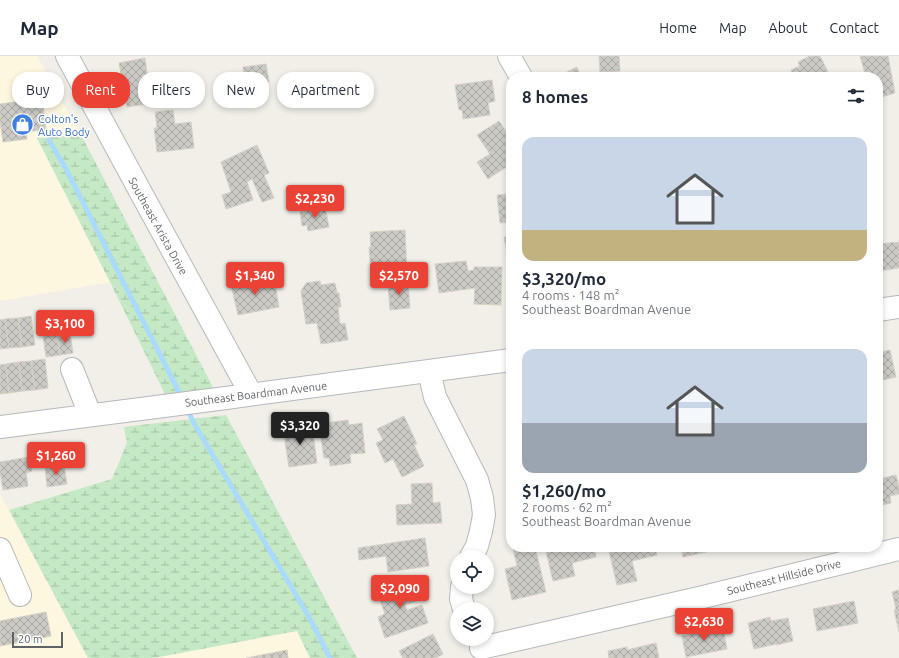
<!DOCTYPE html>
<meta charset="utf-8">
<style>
body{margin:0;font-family:Ubuntu,sans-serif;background:#f6f6f7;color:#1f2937;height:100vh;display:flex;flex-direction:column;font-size:15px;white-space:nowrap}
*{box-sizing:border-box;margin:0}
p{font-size:13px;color:#747a83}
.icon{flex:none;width:22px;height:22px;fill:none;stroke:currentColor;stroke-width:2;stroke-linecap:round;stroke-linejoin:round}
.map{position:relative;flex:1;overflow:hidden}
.drawer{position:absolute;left:506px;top:16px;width:377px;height:480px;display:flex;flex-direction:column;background:#fff;border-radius:16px;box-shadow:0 2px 6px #0003}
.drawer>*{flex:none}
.guide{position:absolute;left:12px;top:16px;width:380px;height:36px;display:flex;gap:8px}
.controls{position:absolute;left:450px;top:494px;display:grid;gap:8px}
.controls a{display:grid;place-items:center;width:44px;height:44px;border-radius:50%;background:#fff;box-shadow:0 2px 6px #0003;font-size:20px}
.scale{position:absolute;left:12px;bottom:10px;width:51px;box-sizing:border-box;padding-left:4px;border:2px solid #5f6368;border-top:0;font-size:11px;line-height:14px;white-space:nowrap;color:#5f6368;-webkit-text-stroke:3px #fff;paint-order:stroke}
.price{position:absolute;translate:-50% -34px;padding:0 9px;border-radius:4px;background:#ea4335;color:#fff;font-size:13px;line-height:26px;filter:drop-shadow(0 1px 2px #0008)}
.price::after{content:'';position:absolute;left:50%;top:24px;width:12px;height:9px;margin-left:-6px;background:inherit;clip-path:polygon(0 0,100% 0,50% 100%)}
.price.selected{background:#222;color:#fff}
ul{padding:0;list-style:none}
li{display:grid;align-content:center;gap:8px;height:212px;padding:0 16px}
li span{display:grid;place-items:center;height:124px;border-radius:12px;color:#555}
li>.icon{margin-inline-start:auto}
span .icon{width:72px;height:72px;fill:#fffc;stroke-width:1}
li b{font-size:17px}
h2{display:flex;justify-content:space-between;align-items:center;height:48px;padding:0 16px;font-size:17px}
.tag{padding:0 14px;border-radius:16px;background:#fff;box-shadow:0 2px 6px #0003;font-size:14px;line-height:36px}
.tag.selected{background:#ea4335;color:#fff}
header{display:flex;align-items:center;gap:24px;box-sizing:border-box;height:56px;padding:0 20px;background:#fff;border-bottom:1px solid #e0e1e3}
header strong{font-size:19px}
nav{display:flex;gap:22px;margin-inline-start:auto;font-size:14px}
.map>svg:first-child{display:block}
.commercial{fill:#fef7e0}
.wetland{fill:url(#wetland-marsh)}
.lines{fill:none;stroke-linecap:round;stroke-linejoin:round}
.stream{stroke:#aadaff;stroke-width:5}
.building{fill:url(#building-cross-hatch);stroke:#d6d1c6}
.minor-casing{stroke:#b5b8bc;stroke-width:24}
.minor{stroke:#fff;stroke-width:22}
.labels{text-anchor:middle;stroke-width:3;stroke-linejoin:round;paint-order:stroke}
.shop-label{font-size:11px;fill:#366cbe;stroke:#fff;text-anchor:start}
.street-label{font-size:11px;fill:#5f6368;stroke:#fff}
</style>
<header>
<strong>Map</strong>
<nav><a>Home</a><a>Map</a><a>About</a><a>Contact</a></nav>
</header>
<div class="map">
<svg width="899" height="602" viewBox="0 0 899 602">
<defs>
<pattern id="wetland-marsh" width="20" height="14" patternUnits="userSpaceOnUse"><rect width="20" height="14" fill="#c5e8c5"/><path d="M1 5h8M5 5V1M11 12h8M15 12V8" fill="none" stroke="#a3c0a4"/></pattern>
<pattern id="building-cross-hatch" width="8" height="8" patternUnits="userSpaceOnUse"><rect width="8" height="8" fill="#cccac5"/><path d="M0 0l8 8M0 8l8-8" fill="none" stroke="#a9a8a4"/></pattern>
</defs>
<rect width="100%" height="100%" fill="#f1efe8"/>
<path class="commercial" d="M 0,0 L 37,0 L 81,79 L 37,82 L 110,226 L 0,245 Z
M 0,438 L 88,602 L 0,602 Z
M 297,575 L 310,602 L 154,602 Z"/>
<path class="wetland" d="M 81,79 L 214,333 L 165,338 L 110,226 L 37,82 Z
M 226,359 L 357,602 L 310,602 L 297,575 L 154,602 L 88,602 L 9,454 L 112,423 L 127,387 L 124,371 Z"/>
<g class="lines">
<path class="stream" d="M 49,84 L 66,113 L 182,342
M 187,353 L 196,371 L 308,559 L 330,602"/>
</g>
<path class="building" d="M 599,0 L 619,0 L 620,15 L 600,16 Z
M 810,0 L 820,0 L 829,18 L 823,21 L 794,21 L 791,14 L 800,10 L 798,6 Z
M 860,0 L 888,0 L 895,37 L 878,42 L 878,21 L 866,21 Z
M 145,2 L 148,24 L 161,22 L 165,45 L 127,51 L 119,7 Z
M 266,8 L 269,26 L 245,29 L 243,11 Z
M 577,11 L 581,21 L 557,21 Z
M 492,24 L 495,45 L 488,47 L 490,59 L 463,63 L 462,54 L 459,54 L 455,29 Z
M 22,45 L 23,52 L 43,49 L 46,73 L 26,76 L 27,83 L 3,86 L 0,65 L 0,48 Z
M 173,54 L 175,68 L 191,66 L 194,92 L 157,96 L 154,72 L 157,72 L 155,56 Z
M 499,65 L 511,83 L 511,108 L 488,123 L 477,106 L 490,98 L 477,79 Z
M 257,89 L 269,117 L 264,119 L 274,142 L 262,146 L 252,123 L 247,126 L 253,144 L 226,153 L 222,139 L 231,136 L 221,106 Z
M 511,138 L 511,166 L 500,167 L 497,139 Z
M 325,151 L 329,171 L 308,175 L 307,169 L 302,170 L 300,156 Z
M 405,174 L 407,217 L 371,219 L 369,191 L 371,191 L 370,176 Z
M 511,180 L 511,197 L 507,197 L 504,181 Z
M 899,186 L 899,212 L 879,215 L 878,188 Z
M 466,205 L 468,215 L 474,214 L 474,211 L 502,211 L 501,249 L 474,248 L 475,232 L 439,237 L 435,208 Z
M 274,222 L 279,251 L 238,259 L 231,229 Z
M 320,225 L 321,229 L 335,227 L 337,237 L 339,237 L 341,251 L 338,251 L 340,268 L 345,267 L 348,284 L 321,288 L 317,267 L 306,268 L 301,235 L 306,227 Z
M 408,227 L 410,252 L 390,254 L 388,229 Z
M 67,256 L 70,277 L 57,279 L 54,258 Z
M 54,258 L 57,279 L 43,280 L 41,260 Z
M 31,260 L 35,289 L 22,291 L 18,262 Z
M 18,262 L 22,291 L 9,292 L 5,263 Z
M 5,263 L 9,292 L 0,293 L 0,264 Z
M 70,277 L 73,297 L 60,299 L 57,279 Z
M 57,279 L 60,299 L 46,301 L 43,280 Z
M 890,294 L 896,321 L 878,325 L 878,297 Z
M 45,303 L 48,332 L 35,334 L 31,305 Z
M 31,305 L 35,334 L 22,335 L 19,306 Z
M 19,306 L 22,335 L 9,337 L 6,308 Z
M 6,308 L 9,337 L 0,338 L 0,309 Z
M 404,360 L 417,388 L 414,389 L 424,410 L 402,421 L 393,403 L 385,407 L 376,387 L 383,384 L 377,373 Z
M 348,364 L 349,369 L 362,367 L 365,397 L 350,398 L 351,407 L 330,410 L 329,402 L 324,402 L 319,368 Z
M 312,369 L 317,407 L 289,411 L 283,373 Z
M 29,401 L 32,415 L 26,417 L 28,430 L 3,434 L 0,416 L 0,406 Z
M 64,409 L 67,428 L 47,431 L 45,411 Z
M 896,419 L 899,431 L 899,438 L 890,440 L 891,447 L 878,450 L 878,423 Z
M 432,427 L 433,447 L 440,446 L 442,467 L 397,469 L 396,449 L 412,448 L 411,428 Z
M 425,482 L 429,510 L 388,516 L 386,500 L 359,504 L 358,492 Z
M 517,491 L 535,491 L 546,536 L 512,544 L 505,513 L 517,510 L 513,492 Z
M 545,491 L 594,491 L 596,501 L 572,507 L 575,520 L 553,525 Z
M 608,491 L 655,491 L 657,499 L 632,505 L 637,525 L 617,529 Z
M 681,491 L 715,491 L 715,494 L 683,501 Z
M 413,524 L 420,544 L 405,549 L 407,554 L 422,549 L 428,567 L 385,582 L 378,561 L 385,558 L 377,536 Z
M 899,534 L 899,576 L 894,554 L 896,553 L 892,536 Z
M 854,545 L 858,567 L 817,575 L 813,553 Z
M 46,556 L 51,580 L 0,590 L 0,565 Z
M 770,561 L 771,565 L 788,562 L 793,585 L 776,589 L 776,588 L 754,593 L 748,567 Z
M 723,572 L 727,593 L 686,601 L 682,580 Z
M 433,578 L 443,598 L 436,602 L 403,602 L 399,595 Z
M 656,587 L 659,602 L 609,602 L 608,595 L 627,591 L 627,594 Z
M 287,594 L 288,602 L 246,602 Z"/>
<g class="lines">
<defs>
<path id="minor" d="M 67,0 L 140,135 L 251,338
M 509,0 L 521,21
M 878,254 L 899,251
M 72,313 L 87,351 L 89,359
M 429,315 L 435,341 L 477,424 L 482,442 L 484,459 L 481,475 L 477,490 L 471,501
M 0,371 L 226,342 L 511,304
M 0,493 L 20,539
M 462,531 L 461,543 L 464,553
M 481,592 L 699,542 L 899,493"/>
</defs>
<use href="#minor" class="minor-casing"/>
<use href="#minor" class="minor"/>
</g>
<defs>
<symbol id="shop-disc" viewBox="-11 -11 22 22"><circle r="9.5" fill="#3f7fe0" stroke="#fff"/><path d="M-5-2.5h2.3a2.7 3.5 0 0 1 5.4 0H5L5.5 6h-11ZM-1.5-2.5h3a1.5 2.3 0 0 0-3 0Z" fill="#fff"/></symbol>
</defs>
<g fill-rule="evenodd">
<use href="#shop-disc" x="10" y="56" width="25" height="25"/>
</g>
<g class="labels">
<g class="shop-label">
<text x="38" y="67">Colton's<tspan x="38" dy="13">Auto Body</tspan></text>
</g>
<g class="street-label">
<text transform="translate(158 170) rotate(61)" y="4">Southeast Arista Drive</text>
<text transform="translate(256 338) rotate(-7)" y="4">Southeast Boardman Avenue</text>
<text transform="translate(784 521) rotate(-14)" y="4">Southeast Hillside Drive</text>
</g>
</g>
</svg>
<div class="controls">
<a><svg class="icon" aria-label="locate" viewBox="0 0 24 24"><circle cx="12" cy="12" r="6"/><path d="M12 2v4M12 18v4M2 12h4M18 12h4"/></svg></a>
<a><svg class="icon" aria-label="layers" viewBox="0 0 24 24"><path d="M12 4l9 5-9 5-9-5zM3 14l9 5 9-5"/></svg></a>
</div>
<div class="scale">20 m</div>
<b class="price" style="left:315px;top:163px">$2,230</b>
<b class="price" style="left:255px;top:240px">$1,340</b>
<b class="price" style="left:399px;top:240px">$2,570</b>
<b class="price" style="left:65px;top:288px">$3,100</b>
<b class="price selected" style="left:300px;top:390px">$3,320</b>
<b class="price" style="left:56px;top:420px">$1,260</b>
<b class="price" style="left:400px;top:553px">$2,090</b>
<b class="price" style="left:704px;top:586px">$2,630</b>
<div class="guide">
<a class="tag">Buy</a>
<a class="tag selected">Rent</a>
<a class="tag">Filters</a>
<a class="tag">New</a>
<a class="tag">Apartment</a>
</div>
<section class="drawer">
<h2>8 homes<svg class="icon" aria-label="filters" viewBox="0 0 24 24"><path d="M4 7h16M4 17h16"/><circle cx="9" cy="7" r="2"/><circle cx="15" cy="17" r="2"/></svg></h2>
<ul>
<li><span style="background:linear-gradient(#c9d6e8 75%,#c2b280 0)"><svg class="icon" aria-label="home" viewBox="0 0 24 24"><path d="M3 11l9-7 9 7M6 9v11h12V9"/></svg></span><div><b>$3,320/mo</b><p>4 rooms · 148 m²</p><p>Southeast Boardman Avenue</p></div></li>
<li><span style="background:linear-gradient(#c9d6e8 60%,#9aa5b1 0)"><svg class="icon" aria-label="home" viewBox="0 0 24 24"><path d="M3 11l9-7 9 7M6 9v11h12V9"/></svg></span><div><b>$1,260/mo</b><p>2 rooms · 62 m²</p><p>Southeast Boardman Avenue</p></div></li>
</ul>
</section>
</div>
